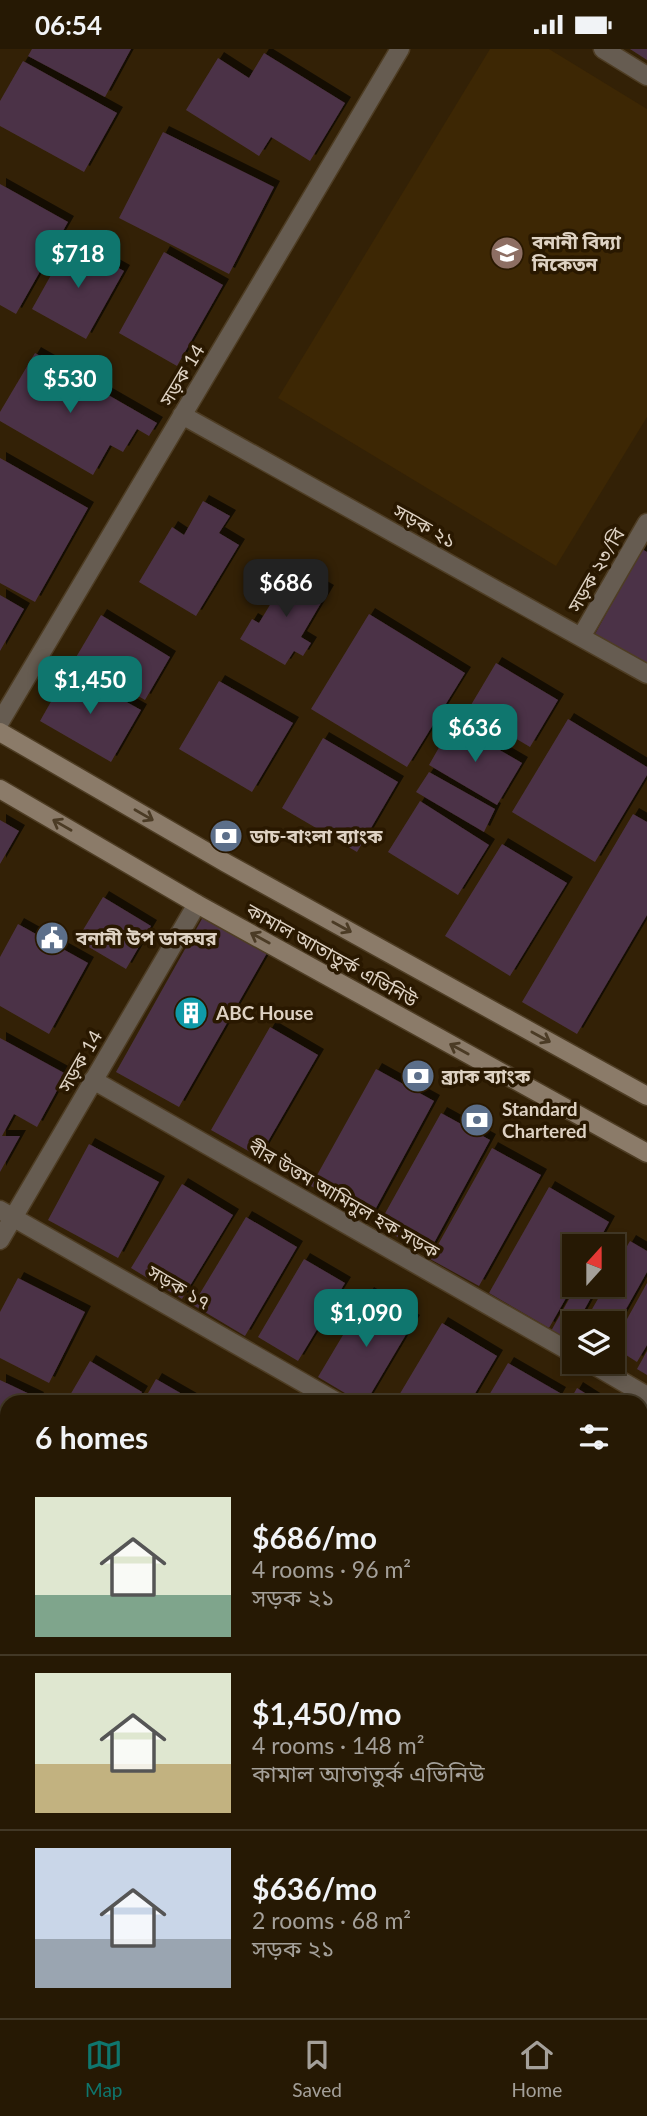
<!DOCTYPE html>
<meta charset="utf-8">
<style>
body{margin:0;font-family:Lato,"Noto Sans Bengali",sans-serif;background:#2e220e;color:#f1f3f6;height:100vh;display:flex;flex-direction:column;font-size:26px;white-space:nowrap}
*{box-sizing:border-box;margin:0}
p{font-size:23px;color:#a4a09a}
.icon{flex:none;width:38px;height:38px;fill:none;stroke:currentColor;stroke-width:2;stroke-linecap:round;stroke-linejoin:round}
.map{position:relative;flex:1;overflow:hidden}
.sheet{position:absolute;left:0px;top:1346px;width:648px;height:625px;display:flex;flex-direction:column;background:#261904;border-radius:21px 21px 0 0;box-shadow:0 4px 10px #0003,0 0 0 2px #423826}
.sheet>*{flex:none}
.needle{width:46px;rotate:21deg}
.controls{position:absolute;left:562px;top:1185px;display:grid;gap:14px}
.controls a{display:grid;place-items:center;width:63px;height:63px;border-radius:0px;background:#261904;box-shadow:0 4px 10px #0003,0 0 0 2px #423826;font-size:35px}
.price{position:absolute;translate:-50% -60px;padding:0 16px;border-radius:14px;background:#0f766e;color:#fff;font-size:23px;line-height:46px;filter:drop-shadow(0 2px 4px #0008)}
.price::after{content:'';position:absolute;left:50%;top:42px;width:21px;height:16px;margin-left:-10px;background:inherit;clip-path:polygon(0 0,100% 0,50% 100%)}
.price.on{background:#222;color:#fff}
ul{padding:0;list-style:none}
li{display:flex;align-items:center;gap:21px;height:175px;padding:0 35px}
li+li{border-top:2px solid #423826}
li span{display:grid;place-items:center;flex:none;width:196px;height:140px;border-radius:0px;color:#555}
li>.icon{margin-inline-start:auto}
span .icon{width:84px;height:84px;fill:#fffc;stroke-width:1}
li b{font-size:30px}
h2{display:flex;justify-content:space-between;align-items:center;height:84px;padding:0 35px;font-size:30px}
.status{display:flex;justify-content:space-between;align-items:center;height:49px;padding:0 35px;background:#261904;direction:ltr}
.status svg{height:19px;fill:currentColor}
.tab-bar{display:flex;justify-content:space-around;align-items:center;height:98px;border-top:2px solid #423826;background:#261904;font-size:19px;color:#a4a09a}
.tab-bar a{display:grid;justify-items:center;gap:4px}
.tab-bar .on{color:#0f766e}
.map>svg:first-child{display:block}
.built{fill:#3d2704}
.park{fill:url(#park-crowns)}
.building{fill:#4c3346;filter:url(#shadow)}
.lines{fill:none;stroke-linecap:round;stroke-linejoin:round}
.street-casing{stroke:#4e3d24;stroke-width:21}
.secondary-casing{stroke:#4e3d24;stroke-width:21}
.street{stroke:#665c51;stroke-width:18}
.secondary{stroke:#8b7b69;stroke-width:18}
.oneway{stroke:#4b3b25}
.labels{text-anchor:middle;stroke-width:7;stroke-linejoin:round;paint-order:stroke}
.poi-label{font-size:19px;font-weight:bold;fill:#ded2c3;stroke:#291800;text-anchor:start}
.street-label{font-size:19px;fill:#ded2c3;stroke:#291800}
</style>
<div class="status"><b>06:54</b><svg viewBox="0 0 49 12"><path d="M0 12V9h3v3zM5 12V6h3v6zM10 12V3h3v9zM15 12V0h3v12zM26 1h20v11H26zM47 4h2v5h-2z"/></svg></div>
<div class="map">
<svg width="647" height="1969" viewBox="0 0 647 1969">
<defs>
<pattern id="park-crowns" width="20" height="18" patternUnits="userSpaceOnUse" patternTransform="scale(1.75)"><rect width="20" height="18" fill="#253d2d"/><path d="M2 6a3 3 0 1 1 6 0M12 15a3 3 0 1 1 6 0" fill="none" stroke="#44584a"/></pattern>
<filter id="shadow"><feDropShadow dx="6" dy="-6" stdDeviation="0" flood-color="#0009"/></filter>
</defs>
<rect width="100%" height="100%" fill="#332106"/>
<path class="built" d="M 490,0 L 549,0 L 647,60 L 647,368 L 556,517 L 278,349 Z"/>
<path class="park" d="M 0,1851 L 7,1855 L 7,1964 L 190,1964 L 199,1969 L 0,1969 Z"/>
<path class="building" d="M 32,0 L 131,0 L 105,48 L 28,7 Z
M 630,0 L 647,0 L 647,11 Z
M 264,4 L 345,54 L 310,112 L 271,88 L 259,107 L 186,61 L 218,9 L 249,29 Z
M 23,12 L 117,64 L 84,123 L 0,77 L 0,52 Z
M 163,83 L 274,138 L 229,225 L 119,169 Z
M 0,135 L 68,173 L 16,265 L 0,256 Z
M 70,192 L 124,222 L 86,290 L 32,260 Z
M 164,203 L 223,236 L 177,317 L 119,284 Z
M 35,304 L 157,374 L 149,387 L 137,380 L 123,403 L 110,396 L 93,426 L 0,372 L 0,363 Z
M 0,409 L 88,459 L 35,553 L 0,534 Z
M 203,452 L 230,467 L 219,484 L 239,496 L 196,567 L 139,533 L 172,478 L 184,486 Z
M 642,500 L 647,503 L 647,614 L 595,585 Z
M 291,521 L 328,542 L 301,588 L 311,594 L 303,607 L 294,602 L 285,616 L 240,590 L 252,570 L 259,574 Z
M 0,546 L 24,560 L 0,602 Z
M 369,565 L 465,624 L 407,718 L 311,660 Z
M 101,566 L 170,608 L 145,651 L 75,610 Z
M 496,614 L 558,651 L 530,698 L 468,661 Z
M 69,621 L 141,661 L 111,713 L 40,672 Z
M 219,632 L 293,674 L 252,743 L 179,700 Z
M 568,670 L 647,718 L 647,726 L 595,813 L 512,763 Z
M 453,674 L 522,714 L 497,756 L 429,716 Z
M 323,689 L 398,733 L 357,803 L 282,759 Z
M 429,723 L 495,760 L 484,783 L 416,743 Z
M 420,752 L 489,796 L 458,846 L 388,803 Z
M 633,765 L 647,773 L 647,866 L 577,985 L 522,953 Z
M 0,771 L 19,782 L 0,815 Z
M 502,795 L 567,834 L 510,927 L 445,887 Z
M 103,848 L 151,877 L 126,920 L 77,891 Z
M 203,868 L 267,904 L 179,1058 L 116,1023 Z
M 18,875 L 88,914 L 49,985 L 0,957 L 0,908 Z
M 270,978 L 318,1006 L 259,1108 L 211,1081 Z
M 0,989 L 66,1025 L 37,1078 L 14,1065 L 2,1087 L 20,1087 L 0,1123 Z
M 376,1020 L 434,1052 L 370,1170 L 311,1137 Z
M 441,1064 L 490,1091 L 428,1205 L 378,1177 Z
M 89,1095 L 159,1133 L 118,1209 L 48,1171 Z
M 492,1099 L 541,1126 L 479,1237 L 430,1210 Z
M 182,1135 L 233,1166 L 182,1250 L 131,1219 Z
M 549,1138 L 609,1173 L 596,1197 L 574,1197 L 574,1235 L 549,1279 L 489,1244 Z
M 246,1168 L 297,1198 L 245,1287 L 193,1256 Z
M 630,1192 L 647,1202 L 647,1223 L 612,1285 L 612,1274 L 584,1274 L 606,1236 L 612,1236 L 612,1223 Z
M 304,1210 L 345,1234 L 298,1312 L 258,1288 Z
M 18,1229 L 85,1263 L 49,1334 L 0,1309 L 0,1263 Z
M 647,1234 L 647,1296 L 637,1313 L 612,1297 Z
M 577,1236 L 598,1236 L 577,1274 L 574,1274 L 567,1291 L 551,1282 Z
M 368,1244 L 414,1272 L 366,1353 L 360,1353 L 318,1328 Z
M 442,1274 L 497,1307 L 470,1353 L 395,1353 Z
M 647,1302 L 647,1326 L 637,1320 Z
M 90,1312 L 142,1343 L 136,1353 L 66,1353 Z
M 508,1314 L 560,1344 L 555,1353 L 485,1353 Z
M 156,1330 L 196,1353 L 143,1353 Z
M 0,1331 L 38,1349 L 36,1353 L 7,1353 L 7,1376 L 0,1373 Z
M 577,1339 L 599,1353 L 569,1353 Z
M 640,1381 L 647,1385 L 647,1480 L 640,1491 Z
M 0,1391 L 7,1395 L 7,1426 L 0,1422 Z
M 5,1444 L 7,1452 L 7,1626 L 0,1622 L 0,1453 Z
M 640,1597 L 647,1600 L 647,1639 L 640,1653 Z
M 647,1664 L 647,1724 L 640,1720 L 640,1675 Z
M 640,1737 L 647,1740 L 647,1775 L 640,1789 Z
M 7,1776 L 7,1813 L 0,1809 L 0,1788 Z
M 640,1949 L 647,1953 L 647,1969 L 614,1969 L 617,1964 L 640,1964 Z
M 332,1964 L 402,1964 L 399,1969 L 328,1969 Z
M 407,1964 L 454,1964 L 463,1969 L 404,1969 Z
M 499,1964 L 526,1964 L 523,1969 L 509,1969 Z
M 550,1964 L 602,1964 L 599,1969 L 548,1969 Z"/>
<g class="lines">
<defs>
<path id="street" d="M 603,0 L 647,27
M 182,366 L 647,625
M 581,588 L 647,474
M 0,673 L 400,0
M 93,1031 L 574,1305
M 0,1161 L 337,1353
M 0,1191 L 197,855
M 587,1312 L 647,1347
M 640,1526 L 647,1529
M 0,1706 L 7,1692
M 0,1831 L 7,1835
M 640,1884 L 647,1887
M 241,1964 L 251,1969
M 293,1969 L 296,1964"/>
<path id="secondary" d="M 0,683 L 226,814 L 647,1047
M 0,740 L 197,855 L 647,1104"/>
</defs>
<use href="#street" class="street-casing"/>
<use href="#secondary" class="secondary-casing"/>
<use href="#street" class="street"/>
<use href="#secondary" class="secondary"/>
</g>
<defs><path id="oneway-shaft" d="M-6 0H5M1.5-3L5.5 0L1.5 3" fill="none" stroke-width="1.6" stroke-linecap="round" stroke-linejoin="round" transform="scale(1.75)"/></defs>
<g class="oneway">
<use href="#oneway-shaft" transform="translate(144 766) rotate(30)"/>
<use href="#oneway-shaft" transform="translate(62 776) rotate(-150)"/>
<use href="#oneway-shaft" transform="translate(342 878) rotate(29)"/>
<use href="#oneway-shaft" transform="translate(260 889) rotate(-151)"/>
<use href="#oneway-shaft" transform="translate(541 988) rotate(29)"/>
<use href="#oneway-shaft" transform="translate(459 1000) rotate(-151)"/>
</g>
<defs>
<symbol id="school-disc" viewBox="-11 -11 22 22"><circle r="9.5" fill="#8d6e63" stroke="#291800"/><path d="M0-5L7-2L0 1L-7-2ZM-4 1L0 2.5L4 1V4Q0 6-4 4Z" fill="#fff"/></symbol>
<symbol id="bank-disc" viewBox="-11 -11 22 22"><circle r="9.5" fill="#5c6f8a" stroke="#291800"/><path d="M-6-4H6V4H-6ZM0-2.3a2.3 2.3 0 1 0 0 4.6a2.3 2.3 0 1 0 0-4.6Z" fill="#fff"/></symbol>
<symbol id="civic-disc" viewBox="-11 -11 22 22"><circle r="9.5" fill="#5c6f8a" stroke="#291800"/><path d="M-.6-6.5H3V-4.5H.6V-3L4-1V1h2V6H-6V1h2V-1L-.6-3ZM-1.2 2.5V6h2.4V2.5Z" fill="#fff"/></symbol>
<symbol id="building-disc" viewBox="-11 -11 22 22"><circle r="9.5" fill="#0f9aa8" stroke="#291800"/><path d="M-4-6H4V6H1V3H-1V6H-4ZM-2.5-4.3h1.7v1.8h-1.7ZM.8-4.3h1.7v1.8H.8ZM-2.5-1h1.7V.8h-1.7ZM.8-1h1.7V.8H.8Z" fill="#fff"/></symbol>
</defs>
<g fill-rule="evenodd">
<use href="#school-disc" x="488" y="185" width="38" height="38"/>
<use href="#bank-disc" x="207" y="768" width="38" height="38"/>
<use href="#civic-disc" x="33" y="870" width="38" height="38"/>
<use href="#building-disc" x="172" y="945" width="38" height="38"/>
<use href="#bank-disc" x="399" y="1008" width="38" height="38"/>
<use href="#bank-disc" x="458" y="1052" width="38" height="38"/>
</g>
<g class="labels">
<g class="poi-label">
<text x="532" y="200">বনানী বিদ্যা<tspan x="532" dy="22">নিকেতন</tspan></text>
<text x="250" y="794">ডাচ-বাংলা ব্যাংক</text>
<text x="76" y="896">বনানী উপ ডাকঘর</text>
<text x="216" y="971">ABC House</text>
<text x="442" y="1034">ব্র্যাক ব্যাংক</text>
<text x="502" y="1067">Standard<tspan x="502" dy="22">Chartered</tspan></text>
</g>
<g class="street-label">
<text transform="translate(182 326) rotate(-59)" y="7">সড়ক 14</text>
<text transform="translate(425 477) rotate(29)" y="7">সড়ক ২১</text>
<text transform="translate(596 521) rotate(-60)" y="7">সড়ক ২৩/বি</text>
<text transform="translate(332 906) rotate(29)" y="7">কামাল আতাতুর্ক এভিনিউ</text>
<text transform="translate(80 1012) rotate(-60)" y="7">সড়ক 14</text>
<text transform="translate(344 1150) rotate(30)" y="7">বীর উত্তম আমিনুল হক সড়ক</text>
<text transform="translate(179 1238) rotate(30)" y="7">সড়ক ১৭</text>
</g>
</g>
</svg>
<div class="controls">
<a><svg class="needle" viewBox="-14 -14 28 28"><path d="M0-13l5 13h-10z" fill="#e53935"/><path d="M0 13l5-13h-10z" fill="#a4a09a"/></svg></a>
<a><svg class="icon" aria-label="layers" viewBox="0 0 24 24"><path d="M12 4l9 5-9 5-9-5zM3 14l9 5 9-5"/></svg></a>
</div>
<b class="price" style="left:78px;top:241px">$718</b>
<b class="price" style="left:70px;top:366px">$530</b>
<b class="price on" style="left:286px;top:570px">$686</b>
<b class="price" style="left:90px;top:667px">$1,450</b>
<b class="price" style="left:475px;top:715px">$636</b>
<b class="price" style="left:366px;top:1300px">$1,090</b>
<section class="sheet">
<h2>6 homes<svg class="icon" aria-label="filters" viewBox="0 0 24 24"><path d="M4 7h16M4 17h16"/><circle cx="9" cy="7" r="2"/><circle cx="15" cy="17" r="2"/></svg></h2>
<ul>
<li><span style="background:linear-gradient(#dfe7d0 70%,#7fa58c 0)"><svg class="icon" aria-label="home" viewBox="0 0 24 24"><path d="M3 11l9-7 9 7M6 9v11h12V9"/></svg></span><div><b>$686/mo</b><p>4 rooms · 96 m²</p><p>সড়ক ২১</p></div></li>
<li><span style="background:linear-gradient(#dfe7d0 65%,#c2b280 0)"><svg class="icon" aria-label="home" viewBox="0 0 24 24"><path d="M3 11l9-7 9 7M6 9v11h12V9"/></svg></span><div><b>$1,450/mo</b><p>4 rooms · 148 m²</p><p>কামাল আতাতুর্ক এভিনিউ</p></div></li>
<li><span style="background:linear-gradient(#c9d6e8 65%,#9aa5b1 0)"><svg class="icon" aria-label="home" viewBox="0 0 24 24"><path d="M3 11l9-7 9 7M6 9v11h12V9"/></svg></span><div><b>$636/mo</b><p>2 rooms · 68 m²</p><p>সড়ক ২১</p></div></li>
</ul>
</section>
</div>
<nav class="tab-bar">
<a class="on"><svg class="icon" aria-label="map" viewBox="0 0 24 24"><path d="M3 6l6-2 6 2 6-2v14l-6 2-6-2-6 2zM9 4v14M15 6v14"/></svg>Map</a>
<a><svg class="icon" aria-label="saved" viewBox="0 0 24 24"><path d="M7 4h10v16l-5-4-5 4z"/></svg>Saved</a>
<a><svg class="icon" aria-label="home" viewBox="0 0 24 24"><path d="M3 11l9-7 9 7M6 9v11h12V9"/></svg>Home</a>
</nav>
